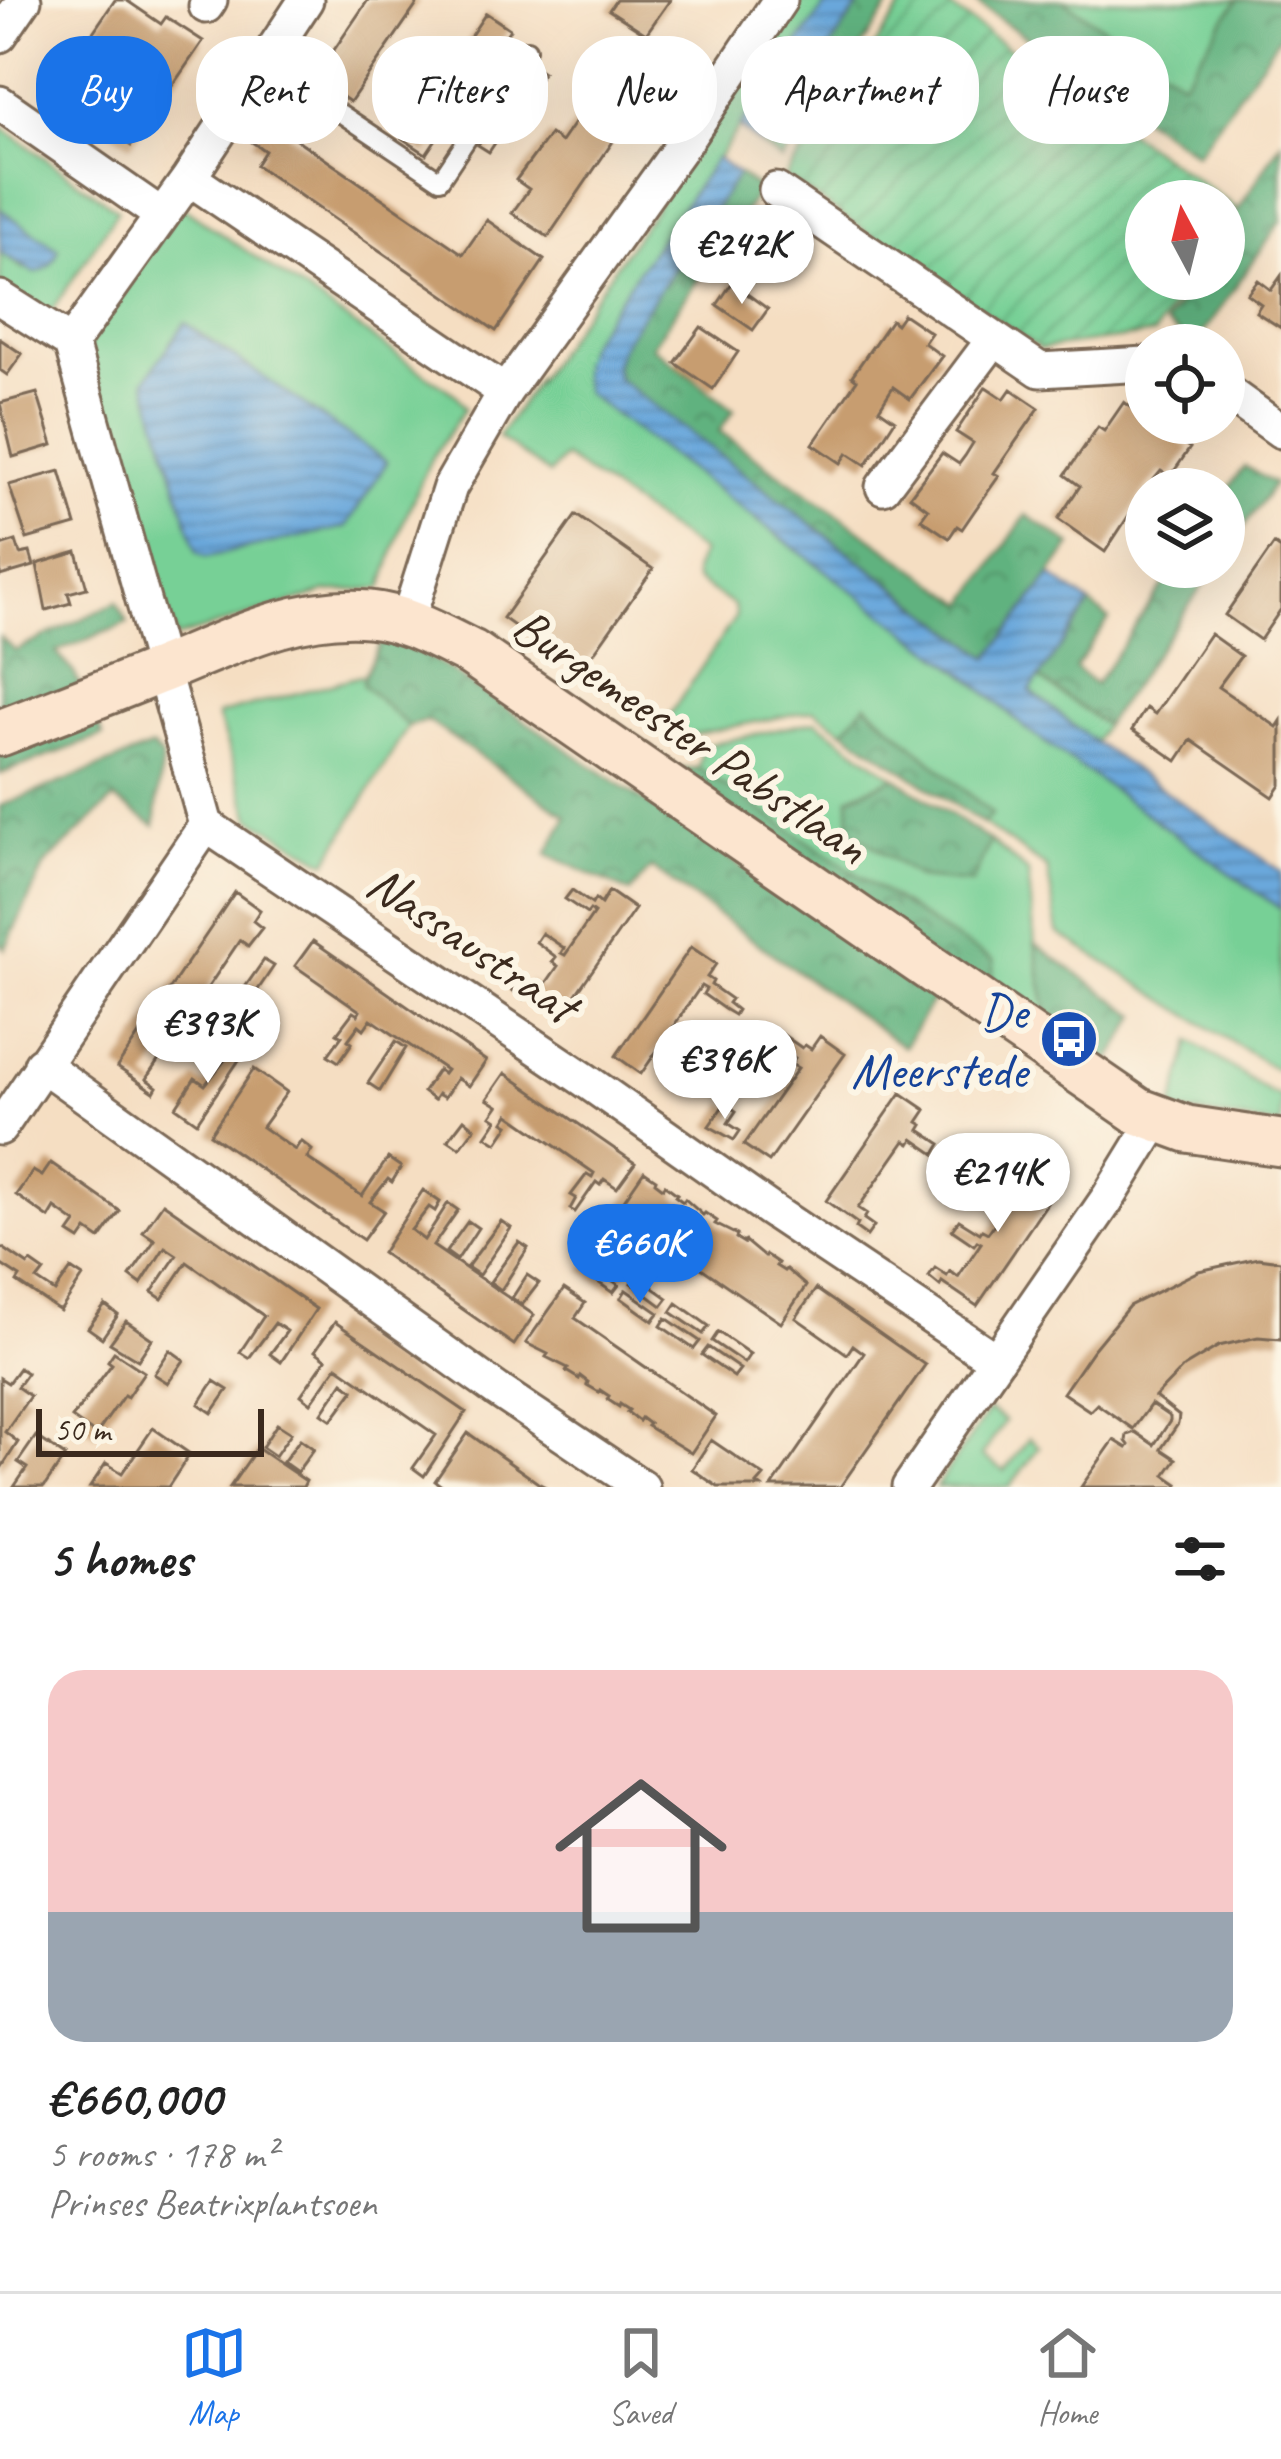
<!DOCTYPE html>
<meta charset="utf-8">
<style>
body{margin:0;font-family:Caveat,sans-serif;background:#f6f6f6;color:#222;height:100vh;display:flex;flex-direction:column;font-size:45px;white-space:nowrap}
*{box-sizing:border-box;margin:0}
p{font-size:39px;color:#767676}
.icon{flex:none;width:66px;height:66px;fill:none;stroke:currentColor;stroke-width:2;stroke-linecap:round;stroke-linejoin:round}
.map{position:relative;height:1487px;overflow:hidden}
.drawer{display:flex;flex-direction:column;background:#fff;flex:1}
.drawer>*{flex:none}
.guide{position:absolute;left:36px;top:36px;width:1209px;height:108px;display:flex;gap:24px}
.needle{width:78px;rotate:353deg}
.fabs{position:absolute;left:1125px;top:180px;display:grid;gap:24px}
.fabs a{display:grid;place-items:center;width:120px;height:120px;border-radius:50%;background:#fff;box-shadow:0 12px 48px #0002;font-size:60px}
.scale{position:absolute;left:36px;bottom:30px;width:228px;box-sizing:border-box;padding-left:12px;border:6px solid #3b2a1e;border-top:0;font-size:33px;line-height:42px;white-space:nowrap;color:#3b2a1e;-webkit-text-stroke:9px #fcf5e5;paint-order:stroke}
.price{position:absolute;translate:-50% -102px;padding:0 27px;border-radius:42px;background:#fff;color:#222;font-size:39px;line-height:78px;filter:drop-shadow(0 3px 6px #0008)}
.price::after{content:'';position:absolute;left:50%;top:72px;width:36px;height:27px;margin-left:-18px;background:inherit;clip-path:polygon(0 0,100% 0,50% 100%)}
.price.current{background:#1a73e8;color:#fff}
ul{padding:0;list-style:none}
li{display:grid;align-content:center;gap:24px;height:636px;padding:0 48px}
li span{display:grid;place-items:center;height:372px;border-radius:36px;color:#555}
li>.icon{margin-inline-start:auto}
span .icon{width:216px;height:216px;fill:#fffc;stroke-width:1}
li b{font-size:51px}
h2{display:flex;justify-content:space-between;align-items:center;height:144px;padding:0 48px;font-size:51px}
.pill{padding:0 42px;border-radius:48px;background:#fff;box-shadow:0 12px 48px #0002;font-size:42px;line-height:108px}
.pill.current{background:#1a73e8;color:#fff}
.tab-bar{display:flex;justify-content:space-around;align-items:center;height:168px;border-top:3px solid #e0e0e0;background:#fff;font-size:33px;color:#767676}
.tab-bar a{display:grid;justify-items:center;gap:6px}
.tab-bar .current{color:#1a73e8}
.map>svg:first-child{display:block}
.grass{fill:#77d096;stroke:#597d5a;stroke-width:3}
.forest{fill:url(#forest-crowns);stroke:#4e6e4e;stroke-width:3}
.garden{fill:url(#garden-furrows);stroke:#597d5a;stroke-width:3}
.water{fill:url(#water-rules);stroke:#52697d;stroke-width:3}
.building{fill:#c79d70}
.lines{fill:none;stroke-linecap:round;stroke-linejoin:round}
.lane-casing{stroke:#7c6957;stroke-width:22}
.street-casing{stroke:#7c6957;stroke-width:39}
.secondary-casing{stroke:#7c6957;stroke-width:51}
.lane{stroke:#fff;stroke-width:16}
.street{stroke:#fff;stroke-width:33}
.secondary{stroke:#fce5cf;stroke-width:45}
.labels{text-anchor:middle;stroke-width:12;stroke-linejoin:round;paint-order:stroke}
.street-label{font-size:51px;fill:#3b2a1e;stroke:#fcf5e5}
.transit-label{font-size:51px;fill:#164399;stroke:#fcf5e5;text-anchor:end}
</style>
<div class="map">
<svg width="1281" height="1487" viewBox="0 0 1281 1487">
<defs>
<pattern id="forest-crowns" width="20" height="18" patternUnits="userSpaceOnUse" patternTransform="scale(3)"><rect width="20" height="18" fill="#61b27f"/><path d="M2 6a3 3 0 1 1 6 0M12 15a3 3 0 1 1 6 0" fill="none" stroke="#519167"/></pattern>
<pattern id="garden-furrows" width="10" height="10" patternUnits="userSpaceOnUse" patternTransform="scale(3)"><rect width="10" height="10" fill="#77d096"/><path d="M-1 1l2-2M0 10L10 0M9 11l2-2" fill="none" stroke="#63a97a"/></pattern>
<pattern id="water-rules" width="6" height="5" patternUnits="userSpaceOnUse" patternTransform="scale(3)"><rect width="6" height="5" fill="#6aa8dc"/><path d="M0 2.5h6" fill="none" stroke="#5889b2"/></pattern>
</defs>
<rect width="100%" height="100%" fill="#fcf5e5"/>
<filter id="ink" filterUnits="userSpaceOnUse"><feTurbulence type="fractalNoise" baseFrequency=".00833" numOctaves="2"/><feDisplacementMap in="SourceGraphic" scale="24" xChannelSelector="R" yChannelSelector="G"/><feConvolveMatrix kernelMatrix="1 2 1 2 8 2 1 2 1" color-interpolation-filters="sRGB"/></filter>
<filter id="wash" filterUnits="userSpaceOnUse"><feTurbulence type="fractalNoise" baseFrequency=".004" numOctaves="4" result="noise"/><feDisplacementMap in="SourceGraphic" scale="48" xChannelSelector="R" yChannelSelector="G"/><feGaussianBlur stdDeviation="2.7" result="paint"/><feColorMatrix in="noise" values="0 0 0 0 0 0 0 0 0 0 0 0 0 0 0 0 0 1.4 0 .05"/><feComposite in="paint" operator="in"/></filter>
<g filter="url(#wash)">
<rect width="100%" height="100%" fill="#f5dec2"/>
<path class="grass" d="M 798,0 L 829,0 L 588,343 L 587,394 L 965,674 L 1029,731 L 1281,909 L 1281,1070 L 1275,1069 L 1058,933 L 1047,868 L 983,824 L 991,815 L 867,704 L 844,730 L 814,710 L 677,738 L 661,728 L 736,616 L 734,606 L 695,580 L 694,572 L 702,552 L 564,457 L 549,474 L 498,437 Z
M 1063,0 L 1238,0 L 1183,82 Z
M 0,126 L 118,210 L 48,317 L 0,285 L 0,252 L 24,269 L 58,249 L 0,209 Z
M 181,206 L 456,395 L 465,408 L 429,463 L 403,523 L 382,588 L 326,592 L 176,638 L 114,446 L 88,345 Z
M 364,675 L 363,685 L 408,726 L 327,862 L 251,818 L 217,715 Z
M 1039,678 L 1105,725 L 1094,742 L 1030,691 Z
M 816,721 L 895,777 L 849,797 L 972,882 L 990,841 L 1028,872 L 1035,944 L 1051,1040 L 990,997 L 993,961 L 945,933 L 698,768 L 703,746 Z
M 1191,1041 L 1272,1094 L 1281,1096 L 1281,1126 L 1172,1110 Z
M 989,1410 L 1005,1421 L 982,1456 L 1005,1471 L 1029,1438 L 1039,1447 L 1010,1487 L 936,1487 Z"/>
<path class="forest" d="M 863,0 L 894,0 L 782,161 L 761,146 Z
M 972,0 L 1063,0 L 1182,81 L 1238,0 L 1281,0 L 1281,34 L 1196,154 Z
M 1281,142 L 1281,221 L 1195,345 L 1165,324 L 1194,279 L 1224,279 L 1224,232 Z
M 738,174 L 760,189 L 652,346 L 734,410 L 719,431 L 966,604 L 1026,515 L 1072,545 L 990,658 L 617,378 L 615,365 L 621,346 Z
M 1244,466 L 1274,484 L 1224,556 L 1224,496 Z
M 1176,567 L 1216,567 L 1105,725 L 1039,678 L 1090,604 L 1109,619 L 1075,668 L 1095,685 Z
M 117,602 L 128,623 L 56,652 L 74,673 L 103,736 L 0,774 L 0,637 L 15,651 Z
M 384,636 L 436,661 L 935,996 L 904,1047 L 651,868 L 630,893 L 547,854 L 567,816 L 428,721 L 408,726 L 363,685 L 364,675 Z
M 866,704 L 992,814 L 983,824 L 844,730 Z
M 614,720 L 678,769 L 698,768 L 945,933 L 994,961 L 990,997 L 600,729 Z
M 152,747 L 162,758 L 155,826 L 114,799 L 45,865 L 5,949 L 0,942 L 0,806 Z
M 895,777 L 990,841 L 972,883 L 919,878 L 850,829 L 849,797 Z
M 1035,944 L 1138,1016 L 1101,1075 L 1051,1040 Z"/>
<path class="garden" d="M 907,0 L 940,0 L 1235,207 L 1224,225 L 1224,201 L 1146,201 L 1146,279 L 1189,279 L 1154,334 L 1040,349 L 785,177 Z"/>
<path class="water" d="M 829,0 L 863,0 L 761,146 L 739,127 Z
M 716,158 L 738,174 L 621,346 L 615,365 L 617,378 L 989,658 L 1051,575 L 1090,604 L 1030,691 L 1094,742 L 1281,871 L 1281,909 L 1029,731 L 965,674 L 587,394 C 577,374 581,363 588,343 Z
M 0,209 L 58,249 C 55,263 48,269 35,273 L 0,252 Z
M 185,323 L 387,462 L 346,527 L 207,557 L 197,552 L 145,380 Z"/>
<g id="blocks">
<path class="building" d="M 115,0 L 126,0 L 161,24 L 166,17 L 203,41 L 131,146 L 52,92 Z
M 368,0 L 420,0 L 350,102 L 315,78 Z
M 616,0 L 670,0 L 646,34 L 609,10 Z
M 486,13 L 510,29 L 426,154 L 402,138 Z
M 428,63 L 438,69 L 416,102 L 406,94 Z
M 533,65 L 543,72 L 521,104 L 511,98 Z
M 594,94 L 629,118 L 548,237 L 512,213 L 529,189 L 516,180 L 550,134 L 561,142 Z
M 273,112 L 285,120 L 280,128 L 463,254 L 487,220 L 544,260 L 496,331 L 256,165 L 265,151 L 252,142 Z
M 500,112 L 511,119 L 489,152 L 478,145 Z
M 1281,276 L 1281,328 L 1256,312 L 1261,304 L 1247,294 L 1258,280 L 1271,290 Z
M 732,283 L 768,309 L 753,330 L 717,305 Z
M 903,314 L 931,333 L 924,343 L 942,356 L 910,399 L 893,387 L 879,409 L 895,420 L 866,465 L 848,453 L 841,463 L 813,444 L 857,380 L 852,376 L 891,320 L 896,324 Z
M 701,327 L 738,352 L 713,389 L 675,363 Z
M 0,339 L 22,354 L 7,375 L 0,370 Z
M 986,387 L 1004,399 L 1011,389 L 1039,408 L 994,473 L 999,476 L 975,510 L 962,529 L 957,526 L 949,538 L 921,519 L 928,509 L 910,496 L 942,453 L 959,464 L 965,456 L 973,443 L 956,432 Z
M 37,393 L 53,445 L 13,457 L 0,403 Z
M 1124,402 L 1146,418 L 1146,423 L 1154,423 L 1190,448 L 1170,477 L 1161,471 L 1146,489 L 1105,552 L 1058,519 L 1080,486 L 1065,475 L 1098,427 L 1104,431 Z
M 60,471 L 76,525 L 27,539 L 9,485 Z
M 576,515 L 653,569 L 585,665 L 543,635 L 538,643 L 503,618 Z
M 16,541 L 20,554 L 30,552 L 34,566 L 0,576 L 0,546 Z
M 1274,544 L 1281,549 L 1281,609 L 1260,640 L 1225,615 Z
M 77,552 L 87,588 L 68,593 L 71,603 L 46,610 L 37,564 Z
M 1210,634 L 1241,656 L 1218,687 L 1277,727 L 1281,721 L 1281,785 L 1273,797 L 1191,740 L 1177,761 L 1132,730 L 1146,708 L 1155,714 Z
M 572,890 L 592,904 L 595,899 L 601,904 L 609,891 L 635,909 L 560,1017 L 527,994 L 524,999 L 512,990 L 519,981 L 525,986 L 529,981 L 542,989 L 558,966 L 552,962 L 556,957 L 536,942 L 542,933 L 564,948 L 561,953 L 565,955 L 594,913 L 590,910 L 587,914 L 565,899 Z
M 235,892 L 260,910 L 253,921 L 262,928 L 248,946 L 240,940 L 146,1079 L 157,1087 L 154,1092 L 117,1067 Z
M 313,941 L 486,1061 L 469,1086 L 457,1078 L 444,1098 L 438,1094 L 434,1100 L 423,1092 L 438,1070 L 443,1074 L 446,1070 L 371,1019 L 364,1029 L 359,1025 L 348,1040 L 352,1043 L 339,1062 L 328,1055 L 342,1036 L 337,1033 L 353,1012 L 358,1015 L 360,1011 L 295,966 Z
M 691,947 L 716,964 L 707,977 L 713,981 L 711,985 L 731,999 L 728,1003 L 737,1010 L 734,1015 L 724,1009 L 703,994 L 706,989 L 701,986 L 641,1074 L 616,1056 Z
M 264,960 L 274,966 L 251,1000 L 241,993 Z
M 782,1034 L 802,1048 L 805,1045 L 811,1049 L 820,1036 L 845,1054 L 769,1162 L 744,1145 L 798,1068 L 791,1064 L 795,1058 L 775,1044 Z
M 218,1040 L 241,1057 L 197,1122 L 176,1107 L 195,1078 L 205,1085 L 225,1060 L 226,1056 L 213,1048 Z
M 396,1041 L 406,1048 L 380,1091 L 368,1083 Z
M 254,1069 L 287,1092 L 262,1127 L 295,1150 L 301,1141 L 312,1150 L 307,1158 L 362,1196 L 388,1158 L 401,1167 L 392,1182 L 388,1179 L 370,1202 L 384,1211 L 363,1240 L 210,1134 Z
M 505,1073 L 635,1163 L 617,1188 L 604,1179 L 600,1185 L 596,1182 L 575,1212 L 570,1209 L 576,1198 L 571,1195 L 587,1174 L 592,1177 L 594,1173 L 509,1114 L 504,1122 L 509,1125 L 497,1143 L 486,1136 L 497,1120 L 491,1116 L 498,1106 L 487,1099 Z
M 901,1093 L 926,1110 L 918,1122 L 923,1125 L 920,1130 L 941,1144 L 935,1154 L 913,1139 L 910,1144 L 905,1141 L 858,1208 L 867,1214 L 864,1219 L 874,1226 L 867,1236 L 856,1228 L 858,1224 L 826,1201 Z
M 725,1103 L 736,1111 L 728,1123 L 740,1131 L 734,1140 L 709,1126 Z
M 464,1119 L 475,1128 L 460,1148 L 448,1140 Z
M 51,1163 L 120,1211 L 100,1239 L 87,1230 L 80,1240 L 69,1233 L 76,1223 L 55,1208 L 49,1218 L 16,1195 L 33,1171 L 42,1176 Z
M 1028,1163 L 1050,1178 L 1042,1189 L 1052,1196 L 977,1306 L 942,1282 L 940,1286 L 929,1277 L 935,1268 L 947,1276 L 950,1271 L 958,1277 L 981,1243 L 977,1241 L 974,1245 L 952,1230 L 959,1220 L 980,1233 L 982,1230 L 988,1233 L 996,1222 L 994,1219 L 999,1211 L 995,1209 L 1001,1200 L 981,1186 L 988,1177 L 1009,1191 L 1012,1186 L 1018,1190 L 1025,1179 L 1020,1175 Z
M 644,1171 L 656,1179 L 655,1182 L 663,1188 L 665,1185 L 677,1194 L 675,1196 L 683,1202 L 685,1199 L 703,1215 L 705,1213 L 717,1221 L 715,1224 L 737,1235 L 736,1238 L 744,1243 L 745,1241 L 764,1257 L 766,1255 L 778,1263 L 776,1266 L 784,1271 L 786,1269 L 806,1286 L 781,1323 L 639,1225 L 628,1240 L 607,1225 Z
M 423,1190 L 440,1202 L 435,1211 L 429,1207 L 411,1230 L 424,1240 L 448,1203 L 458,1210 L 433,1246 L 534,1315 L 514,1345 L 382,1253 Z
M 163,1203 L 316,1309 L 281,1362 L 270,1354 L 287,1331 L 275,1323 L 249,1358 L 240,1352 L 264,1316 L 187,1262 L 162,1299 L 152,1292 L 177,1255 L 165,1247 L 141,1284 L 130,1276 L 155,1240 L 143,1232 Z
M 468,1221 L 478,1228 L 457,1260 L 446,1252 Z
M 501,1221 L 511,1228 L 479,1275 L 467,1267 Z
M 519,1242 L 528,1248 L 501,1290 L 490,1282 Z
M 0,1246 L 28,1265 L 31,1262 L 44,1271 L 37,1280 L 55,1292 L 71,1269 L 83,1277 L 60,1311 L 17,1282 L 20,1277 L 0,1264 Z
M 597,1248 L 629,1270 L 623,1278 L 591,1256 Z
M 1258,1258 L 1281,1261 L 1281,1339 L 1258,1337 L 1219,1346 L 1184,1367 L 1155,1397 L 1179,1416 L 1178,1424 L 1161,1449 L 1176,1459 L 1165,1475 L 1178,1484 L 1176,1487 L 1081,1487 L 1114,1440 L 1127,1448 L 1129,1445 L 1126,1441 L 1127,1435 L 1135,1432 L 1154,1445 L 1170,1421 L 1170,1417 L 1151,1404 L 1133,1429 L 1097,1404 L 1090,1411 L 1063,1393 L 1092,1351 L 1129,1306 L 1199,1271 Z
M 587,1263 L 619,1285 L 613,1293 L 581,1270 Z
M 527,1275 L 539,1283 L 522,1305 L 512,1298 Z
M 636,1275 L 668,1298 L 662,1306 L 631,1283 Z
M 564,1289 L 585,1303 L 575,1318 L 716,1416 L 691,1453 L 647,1426 L 649,1424 L 641,1418 L 639,1421 L 627,1412 L 629,1410 L 620,1404 L 619,1407 L 607,1399 L 609,1396 L 600,1390 L 599,1392 L 587,1385 L 588,1382 L 580,1376 L 579,1379 L 566,1371 L 568,1368 L 546,1357 L 548,1354 L 526,1343 Z
M 816,1289 L 925,1365 L 840,1487 L 772,1487 L 864,1353 L 853,1345 L 847,1354 L 796,1318 Z
M 626,1290 L 659,1313 L 653,1321 L 621,1298 Z
M 677,1303 L 709,1326 L 703,1334 L 671,1312 Z
M 105,1305 L 118,1315 L 102,1338 L 88,1328 Z
M 666,1318 L 700,1341 L 694,1349 L 661,1326 Z
M 126,1321 L 152,1339 L 138,1360 L 110,1343 Z
M 335,1322 L 466,1412 L 424,1476 L 413,1468 L 436,1435 L 337,1366 L 311,1403 L 301,1395 L 326,1359 L 315,1351 Z
M 718,1332 L 750,1354 L 744,1363 L 712,1341 Z
M 708,1347 L 740,1369 L 734,1377 L 702,1355 Z
M 170,1350 L 184,1360 L 168,1383 L 154,1374 Z
M 114,1352 L 144,1372 L 127,1397 L 124,1395 L 96,1435 L 72,1418 L 112,1364 L 108,1361 Z
M 19,1368 L 27,1373 L 17,1387 L 30,1396 L 5,1432 L 18,1442 L 0,1470 L 0,1378 L 8,1383 Z
M 214,1381 L 228,1390 L 212,1413 L 199,1404 Z
M 343,1382 L 354,1390 L 332,1420 L 322,1413 Z
M 277,1424 L 291,1433 L 275,1456 L 262,1447 Z
M 153,1428 L 190,1454 L 168,1487 L 90,1487 L 106,1463 L 122,1473 Z
M 468,1433 L 538,1483 L 546,1487 L 443,1487 L 435,1481 Z
M 36,1436 L 65,1456 L 44,1487 L 14,1487 L 27,1468 L 18,1462 Z
M 300,1439 L 314,1449 L 297,1472 L 283,1462 Z
M 711,1440 L 764,1476 L 757,1484 L 761,1487 L 718,1487 L 692,1469 Z
M 257,1448 L 306,1481 L 303,1487 L 230,1487 Z"/>
</g>
</g>
<g filter="url(#ink)">
<use href="#blocks" fill-opacity="0" stroke="#7c6957" stroke-width="3"/>
<g class="lines">
<defs>
<path id="lane" d="M 264,62 L 440,180 L 527,49"/>
<path id="street" d="M 206,6 L 210,0
M 0,35 L 24,0
M 0,103 L 161,215
M 189,178 L 505,392
M 776,190 L 1040,370 L 1146,364
M 0,298 L 71,343 L 206,825 L 585,1080 L 769,1209 L 994,1359
M 71,343 L 189,178 L 306,0
M 1224,390 L 1281,431
M 883,487 L 994,339
M 407,622 L 450,487 L 505,392 L 688,137 L 780,0
M 41,1064 L 497,1390 L 642,1487
M 0,1128 L 206,825
M 909,1487 L 1110,1195 L 1156,1120"/>
<path id="secondary" d="M 0,733 C 52,713 104,693 156,672 C 222,646 295,607 369,614 C 407,618 439,637 472,653 L 1138,1111 L 1187,1129 L 1281,1143"/>
</defs>
<use href="#lane" class="lane-casing"/>
<use href="#street" class="street-casing"/>
<use href="#secondary" class="secondary-casing"/>
<use href="#lane" class="lane"/>
<use href="#street" class="street"/>
<use href="#secondary" class="secondary"/>
</g>
</g>
<defs>
<symbol id="bus-disc" viewBox="-11 -11 22 22"><circle r="9.5" fill="#1a4fb4" stroke="#fcf5e5"/><path d="M-5-6H5V4H4V6H2V4H-2V6H-4V4H-5ZM-3.5-4V0h7V-4ZM-3.5 1.2v1.5H-2V1.2ZM2 1.2v1.5H3.5V1.2Z" fill="#fff"/></symbol>
</defs>
<g fill-rule="evenodd">
<use href="#bus-disc" x="1036" y="1006" width="66" height="66"/>
</g>
<g class="labels">
<g class="street-label">
<text transform="translate(691 735) rotate(34)" y="18">Burgemeester Pabstlaan</text>
<text transform="translate(473 943) rotate(34)" y="18">Nassaustraat</text>
</g>
<g class="transit-label">
<text x="1027" y="1028">De<tspan x="1027" dy="59">Meerstede</tspan></text>
</g>
</g>
</svg>
<div class="fabs">
<a><svg class="needle" viewBox="-14 -14 28 28"><path d="M0-13l5 13h-10z" fill="#e53935"/><path d="M0 13l5-13h-10z" fill="#767676"/></svg></a>
<a><svg class="icon" aria-label="locate" viewBox="0 0 24 24"><circle cx="12" cy="12" r="6"/><path d="M12 2v4M12 18v4M2 12h4M18 12h4"/></svg></a>
<a><svg class="icon" aria-label="layers" viewBox="0 0 24 24"><path d="M12 4l9 5-9 5-9-5zM3 14l9 5 9-5"/></svg></a>
</div>
<div class="scale">50 m</div>
<b class="price" style="left:742px;top:307px">€242K</b>
<b class="price" style="left:208px;top:1086px">€393K</b>
<b class="price" style="left:725px;top:1122px">€396K</b>
<b class="price" style="left:998px;top:1235px">€214K</b>
<b class="price current" style="left:640px;top:1306px">€660K</b>
<div class="guide">
<a class="pill current">Buy</a>
<a class="pill">Rent</a>
<a class="pill">Filters</a>
<a class="pill">New</a>
<a class="pill">Apartment</a>
<a class="pill">House</a>
</div>
</div>
<section class="drawer">
<h2>5 homes<svg class="icon" aria-label="filters" viewBox="0 0 24 24"><path d="M4 7h16M4 17h16"/><circle cx="9" cy="7" r="2"/><circle cx="15" cy="17" r="2"/></svg></h2>
<ul>
<li><span style="background:linear-gradient(#f6c9c9 65%,#9aa5b1 0)"><svg class="icon" aria-label="home" viewBox="0 0 24 24"><path d="M3 11l9-7 9 7M6 9v11h12V9"/></svg></span><div><b>€660,000</b><p>5 rooms · 178 m²</p><p>Prinses Beatrixplantsoen</p></div></li>
</ul>
</section>
<nav class="tab-bar">
<a class="current"><svg class="icon" aria-label="map" viewBox="0 0 24 24"><path d="M3 6l6-2 6 2 6-2v14l-6 2-6-2-6 2zM9 4v14M15 6v14"/></svg>Map</a>
<a><svg class="icon" aria-label="saved" viewBox="0 0 24 24"><path d="M7 4h10v16l-5-4-5 4z"/></svg>Saved</a>
<a><svg class="icon" aria-label="home" viewBox="0 0 24 24"><path d="M3 11l9-7 9 7M6 9v11h12V9"/></svg>Home</a>
</nav>
